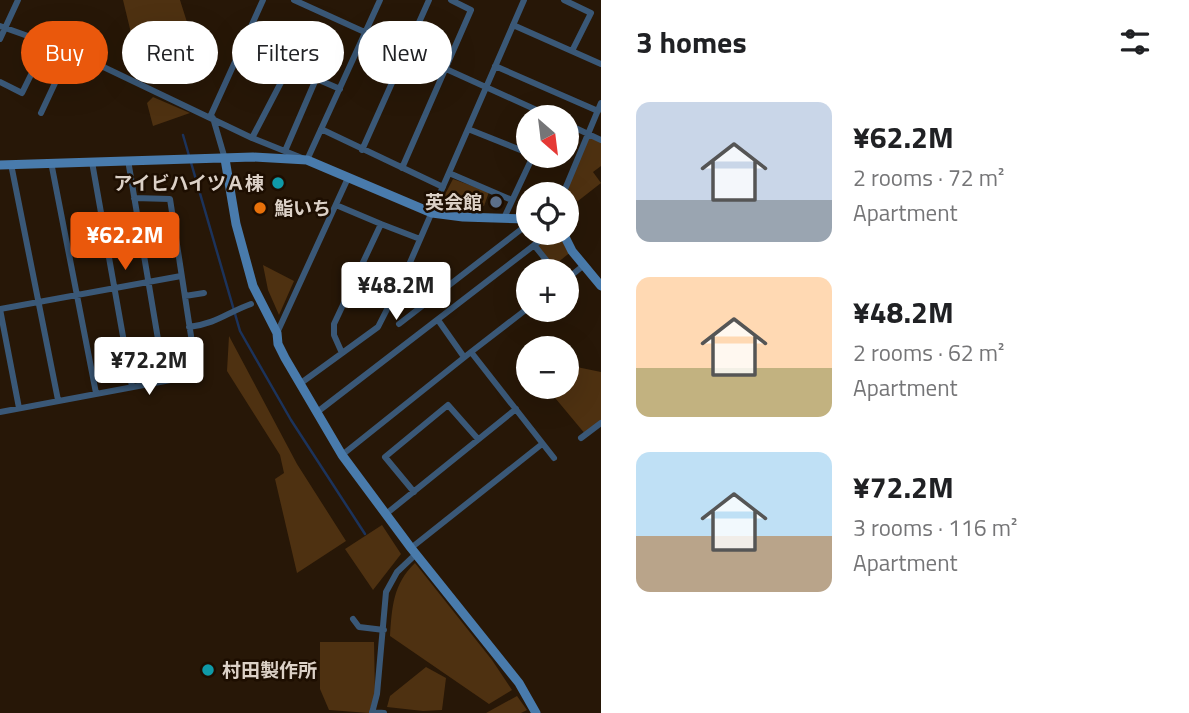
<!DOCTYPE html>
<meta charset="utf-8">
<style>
body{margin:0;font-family:"Titillium Web","Noto Sans JP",sans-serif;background:#f6f6f6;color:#202124;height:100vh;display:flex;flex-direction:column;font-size:26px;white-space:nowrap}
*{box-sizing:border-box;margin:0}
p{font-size:23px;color:#757577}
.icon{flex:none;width:38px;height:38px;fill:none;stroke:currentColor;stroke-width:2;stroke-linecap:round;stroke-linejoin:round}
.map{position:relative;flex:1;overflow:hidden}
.side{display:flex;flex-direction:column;background:#fff;width:588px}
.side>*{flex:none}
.top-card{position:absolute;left:21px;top:21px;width:474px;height:63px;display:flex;gap:14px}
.needle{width:46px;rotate:152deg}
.fabs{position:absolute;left:516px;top:105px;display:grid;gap:14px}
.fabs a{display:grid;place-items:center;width:63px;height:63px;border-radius:50%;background:#fff;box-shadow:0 7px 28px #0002;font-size:35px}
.price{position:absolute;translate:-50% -60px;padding:0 16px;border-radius:7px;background:#fff;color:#222;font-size:23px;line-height:46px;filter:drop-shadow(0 2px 4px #0008)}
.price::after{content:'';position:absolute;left:50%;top:42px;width:21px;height:16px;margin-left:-10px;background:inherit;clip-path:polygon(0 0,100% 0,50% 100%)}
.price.on{background:#ea580c;color:#fff}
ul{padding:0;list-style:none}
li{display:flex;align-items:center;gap:21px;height:175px;padding:0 35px}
li span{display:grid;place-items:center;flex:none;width:196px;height:140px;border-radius:14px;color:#555}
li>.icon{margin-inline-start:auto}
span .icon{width:84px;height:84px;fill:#fffc;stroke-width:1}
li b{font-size:30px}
h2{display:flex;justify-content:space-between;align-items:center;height:84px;padding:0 35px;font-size:30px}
.tag{padding:0 24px;border-radius:32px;background:#fff;box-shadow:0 7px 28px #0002;font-size:24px;line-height:63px}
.tag.on{background:#ea580c;color:#fff}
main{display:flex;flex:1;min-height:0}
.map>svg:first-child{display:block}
.green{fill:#4e3111}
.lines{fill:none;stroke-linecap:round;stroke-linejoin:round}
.stream{stroke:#1c335b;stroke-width:2.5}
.street{stroke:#3a5877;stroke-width:6}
.secondary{stroke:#497bac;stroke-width:9}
.culture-dot{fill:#0f9aa8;stroke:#1d0e01;stroke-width:2.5}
.service-dot{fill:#5c6f8a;stroke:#1d0e01;stroke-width:2.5}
.food-dot{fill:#e8710a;stroke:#1d0e01;stroke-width:2.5}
.labels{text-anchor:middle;stroke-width:5;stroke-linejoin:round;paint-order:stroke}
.poi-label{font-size:19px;font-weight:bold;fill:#dcd1c7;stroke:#1d0e01;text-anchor:end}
</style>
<main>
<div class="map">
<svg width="601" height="713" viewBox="0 0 601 713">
<rect width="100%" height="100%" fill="#271707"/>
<path class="green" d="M 123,0 L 180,0 L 192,38 L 183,61 L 131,33 Z
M 153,97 L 190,113 L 153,126 L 147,103 Z
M 588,134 L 601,140 L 601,166 L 593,172 L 601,183 L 578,201 L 566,194 Z
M 453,179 L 489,192 L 484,206 L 440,204 Z
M 550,233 L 562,233 L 572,251 L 552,267 L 534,245 Z
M 263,265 L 294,281 L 279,315 L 268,290 Z
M 229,336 L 297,464 L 346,541 L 297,573 L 275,479 L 284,473 L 280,455 L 227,371 Z
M 567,365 L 601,372 L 601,423 L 586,435 L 546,387 L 567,387 Z
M 382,525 L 401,554 L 373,590 L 345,549 Z
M 415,563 L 492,660 L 512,690 L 489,704 L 390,636 C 392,607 393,584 415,563 Z
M 320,642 L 374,642 L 375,694 L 369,713 L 329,710 L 320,689 Z
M 426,667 L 446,678 L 442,710 L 423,711 L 387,707 L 390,696 Z
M 517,696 L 527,710 L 521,713 L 486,713 Z"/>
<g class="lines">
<path class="stream" d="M 183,135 L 240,331 L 291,420 L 365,534"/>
<path class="street" d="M 294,0 L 552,117
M 564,0 L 591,13 L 572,51
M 513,25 L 601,64
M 0,26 L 70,51 L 252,138 L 307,160 L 380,0
M 0,39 L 18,0
M 495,66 L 598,111
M 0,82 L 22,93 L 47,42
M 41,113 L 70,51
M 210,117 L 263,0
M 213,118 L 225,159
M 567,124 L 601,140
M 321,129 L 443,187
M 468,129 L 528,153
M 252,138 L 289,67 L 340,89
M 362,150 L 429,0
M 285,151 L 316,79
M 128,160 L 165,381
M 51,162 L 96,393
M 92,162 L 132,387
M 11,164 L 58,400
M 402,168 L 471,10 L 451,0
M 449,173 L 512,200
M 563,194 L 601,103
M 336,205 L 381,224
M 504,218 L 533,156
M 534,245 L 555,271
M 405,274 L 429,301
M 567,279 L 584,265
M 185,296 L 204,293
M 0,309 L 181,276
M 0,309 L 19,408
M 438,320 L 464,357
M 399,324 L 528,224
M 189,327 C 218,323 226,313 251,304
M 277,333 L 348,178
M 471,352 L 528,308
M 342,353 L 334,335 L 334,324 L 381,224 L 420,239
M 301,383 L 378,327 L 405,274 L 524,0
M 0,412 L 197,375 L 170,199 L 134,198
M 316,413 L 550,233
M 581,438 L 601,423
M 342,455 L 471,352 L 554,458
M 414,492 L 385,457 L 448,405 L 478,439
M 386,514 L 516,409
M 411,548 L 542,444
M 353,619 L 359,627 L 384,630
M 372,712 L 384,713
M 372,713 L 377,694 L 386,592 L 397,572 L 416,554"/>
<path class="secondary" d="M 225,159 L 236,224 L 253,286 L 277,333 L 278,344 L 285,358 L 342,455 L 411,548 L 519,683 L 536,713
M 0,165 L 253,157 L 307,160 L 432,213 L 463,217 L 528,219
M 563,233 L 572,251 L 601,286"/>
</g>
<g class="culture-dot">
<circle cx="278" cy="183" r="7"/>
<circle cx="208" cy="670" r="7"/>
</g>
<circle class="service-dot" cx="496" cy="202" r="7"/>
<circle class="food-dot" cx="260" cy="208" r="7"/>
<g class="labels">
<g class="poi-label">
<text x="264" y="190">アイビハイツＡ棟</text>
<text x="482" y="209">英会館</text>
<text x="274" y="215" text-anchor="start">鮨いち</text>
<text x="222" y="677" text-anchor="start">村田製作所</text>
</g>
</g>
</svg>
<div class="fabs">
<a><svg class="needle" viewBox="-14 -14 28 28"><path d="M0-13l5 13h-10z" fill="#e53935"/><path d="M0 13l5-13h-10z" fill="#757577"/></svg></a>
<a><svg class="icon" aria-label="locate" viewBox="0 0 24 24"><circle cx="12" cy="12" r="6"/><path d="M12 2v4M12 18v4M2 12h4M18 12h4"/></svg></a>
<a>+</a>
<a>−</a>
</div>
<b class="price on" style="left:125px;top:272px">¥62.2M</b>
<b class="price" style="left:396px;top:322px">¥48.2M</b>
<b class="price" style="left:149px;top:397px">¥72.2M</b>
<div class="top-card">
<a class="tag on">Buy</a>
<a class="tag">Rent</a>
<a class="tag">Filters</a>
<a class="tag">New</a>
</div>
</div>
<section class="side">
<h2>3 homes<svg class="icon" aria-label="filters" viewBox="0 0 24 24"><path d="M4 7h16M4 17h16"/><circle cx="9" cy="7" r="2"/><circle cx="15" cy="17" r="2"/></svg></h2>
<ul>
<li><span style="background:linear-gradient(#c9d6e8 70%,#9aa5b1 0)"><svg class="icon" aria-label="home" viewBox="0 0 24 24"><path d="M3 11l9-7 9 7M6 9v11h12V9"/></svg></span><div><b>¥62.2M</b><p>2 rooms · 72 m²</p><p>Apartment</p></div></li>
<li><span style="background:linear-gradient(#ffd9b3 65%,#c2b280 0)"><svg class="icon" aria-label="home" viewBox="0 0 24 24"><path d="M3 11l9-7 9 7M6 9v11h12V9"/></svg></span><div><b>¥48.2M</b><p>2 rooms · 62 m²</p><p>Apartment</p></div></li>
<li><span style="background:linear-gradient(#bfe0f5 60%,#b9a48a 0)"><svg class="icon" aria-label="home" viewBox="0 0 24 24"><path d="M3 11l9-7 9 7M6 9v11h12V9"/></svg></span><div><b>¥72.2M</b><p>3 rooms · 116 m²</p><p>Apartment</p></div></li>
</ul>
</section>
</main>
